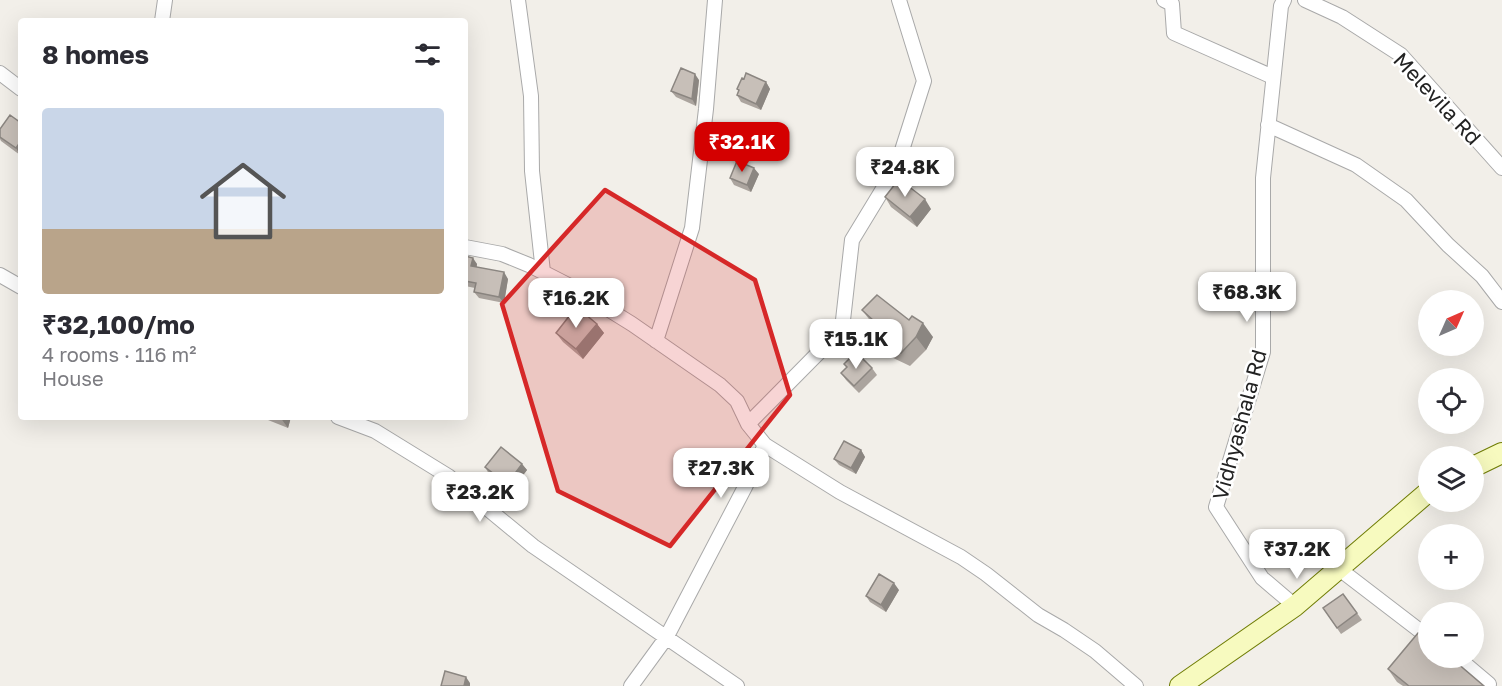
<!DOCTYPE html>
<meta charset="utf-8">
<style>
body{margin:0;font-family:"Golos Text",sans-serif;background:#f2f2f3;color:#2b2b33;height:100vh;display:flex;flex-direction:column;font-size:22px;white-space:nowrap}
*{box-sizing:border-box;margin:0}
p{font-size:20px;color:#7c7c81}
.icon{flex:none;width:33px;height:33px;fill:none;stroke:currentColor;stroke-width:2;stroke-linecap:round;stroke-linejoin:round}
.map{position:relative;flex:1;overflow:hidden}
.sheet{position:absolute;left:18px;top:18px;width:450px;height:402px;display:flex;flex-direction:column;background:#fff;border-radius:6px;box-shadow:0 6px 24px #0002}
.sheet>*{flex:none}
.needle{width:39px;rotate:45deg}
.fabs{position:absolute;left:1418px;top:290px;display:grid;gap:12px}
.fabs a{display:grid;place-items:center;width:66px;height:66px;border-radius:50%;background:#fff;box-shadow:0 6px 24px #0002;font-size:30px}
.price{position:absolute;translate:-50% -51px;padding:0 14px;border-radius:12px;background:#fff;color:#222;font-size:20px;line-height:39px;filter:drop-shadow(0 2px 3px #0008)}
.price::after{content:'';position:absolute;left:50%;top:36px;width:18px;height:14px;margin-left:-9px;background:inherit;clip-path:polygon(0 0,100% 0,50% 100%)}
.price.current{background:#d40000;color:#fff}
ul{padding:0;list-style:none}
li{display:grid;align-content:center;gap:12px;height:318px;padding:0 24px}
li+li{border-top:2px solid #e1e1e2}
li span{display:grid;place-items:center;height:186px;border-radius:6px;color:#555}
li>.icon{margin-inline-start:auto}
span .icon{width:108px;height:108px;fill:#fffc;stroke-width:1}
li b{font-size:26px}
h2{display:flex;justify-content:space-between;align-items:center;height:72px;padding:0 24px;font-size:26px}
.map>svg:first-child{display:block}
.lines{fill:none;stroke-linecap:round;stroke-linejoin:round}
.minor-casing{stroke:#a9a9a9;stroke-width:16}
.secondary-casing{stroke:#707d05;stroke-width:22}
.minor{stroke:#fff;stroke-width:14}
.secondary{stroke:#f7fabf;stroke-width:20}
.wall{fill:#aba49e}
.shaded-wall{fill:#8b8681}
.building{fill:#c7bfb8;stroke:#8b8681;stroke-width:1.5}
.marked{fill:#d62828;fill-opacity:0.2;stroke:#d62828;stroke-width:4.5;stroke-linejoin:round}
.labels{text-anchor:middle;stroke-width:5;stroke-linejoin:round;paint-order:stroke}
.street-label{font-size:21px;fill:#222;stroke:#fff}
</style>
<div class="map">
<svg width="1502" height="686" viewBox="0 0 1502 686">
<rect width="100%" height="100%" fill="#f2efe9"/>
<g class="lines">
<defs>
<path id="minor" d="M 518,0 L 531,96 L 532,171 L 543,272
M 1164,0 L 1172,4 L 1174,33 L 1273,77
M 1284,0 L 1281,6 L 1263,178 L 1263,352 L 1216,507 L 1262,578 L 1295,606
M 1305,0 L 1342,17 L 1401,55 L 1502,168
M 162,21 L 165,0
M 0,73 L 21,89
M 1268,125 L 1356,165 L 1406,200 L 1448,245 L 1482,276 L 1502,302
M 465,247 L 502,254 L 529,265 L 574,288 L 632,324 L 720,385 L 737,401 L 748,424 L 765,445 L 840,492 L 961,557 L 986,574 L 1038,615 L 1064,630 L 1095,651 L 1136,686
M 0,275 L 21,287
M 656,341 L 692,228 L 706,109 L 715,0
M 338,417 L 375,431 L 448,476 L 533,546 L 737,686
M 748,424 L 842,329 L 852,240 L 897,166 L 924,81 L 899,0
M 1338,568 L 1428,637
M 1457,657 L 1489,684
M 631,686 L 666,638 L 745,487 L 765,445"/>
<path id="secondary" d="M 1473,467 L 1502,453
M 1180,686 L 1295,606 L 1428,492"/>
</defs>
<use href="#minor" class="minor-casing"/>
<use href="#secondary" class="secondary-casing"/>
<use href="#minor" class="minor"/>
<use href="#secondary" class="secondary"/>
</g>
<path class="wall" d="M 699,80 L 696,106 L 676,97 L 671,91 Z
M 766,82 L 770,89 L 761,110 L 741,102 L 737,95 L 739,91 L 737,89 Z
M 21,123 L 21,154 L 20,155 L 1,141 L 0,139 L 0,129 Z
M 933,158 L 937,164 L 928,184 L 917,178 L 912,172 Z
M 759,174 L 751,192 L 734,185 L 730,178 Z
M 885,197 L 931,209 L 917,227 L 891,207 Z
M 465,256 L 477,264 L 477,267 L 508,279 L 504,303 L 479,298 L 474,292 L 475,288 L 465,286 Z
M 862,310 L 933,337 L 926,350 L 910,366 L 889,356 L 879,342 L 884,335 L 872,323 Z
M 573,317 L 597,324 L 604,333 L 583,359 L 563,342 L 556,333 Z
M 855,359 L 872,368 L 877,375 L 859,393 L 846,380 L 841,373 L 847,368 L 844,364 Z
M 266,417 L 291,417 L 288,428 L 268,420 Z
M 861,450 L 865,457 L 856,474 L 839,465 L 834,459 Z
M 522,464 L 527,470 L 511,491 L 489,474 L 485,467 Z
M 899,590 L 886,612 L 870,602 L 866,596 Z
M 1343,594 L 1362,620 L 1341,634 L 1323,608 Z
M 1388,669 L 1484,686 L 1403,686 L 1397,682 Z"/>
<path class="shaded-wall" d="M 695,74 L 699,80 L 696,106 L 692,99 Z
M 766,82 L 770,89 L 761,110 L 756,104 Z
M 21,141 L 21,154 L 20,155 L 16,148 Z
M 933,158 L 937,164 L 928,184 L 924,178 Z
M 754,168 L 759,174 L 751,192 L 747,185 Z
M 925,199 L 931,209 L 917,227 L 910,217 Z
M 473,258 L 477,264 L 475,272 L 471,266 Z
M 504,272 L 508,279 L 504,303 L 499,297 Z
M 923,323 L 933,337 L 926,350 L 916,337 Z
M 597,324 L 604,333 L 583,359 L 576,349 Z
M 280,417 L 291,417 L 288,428 Z
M 861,450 L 865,457 L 856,474 L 851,468 Z
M 522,464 L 527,470 L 511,491 L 507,484 Z
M 894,583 L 899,590 L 886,612 L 881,605 Z
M 466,677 L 470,683 L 470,686 L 464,686 Z"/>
<path class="building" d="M 681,68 L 695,74 L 692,99 L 671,91 Z
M 746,73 L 766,82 L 756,104 L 737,95 L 739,90 L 737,89 L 742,78 L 744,79 Z
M 10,115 L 21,123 L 21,141 L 16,148 L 0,137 L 0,129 Z
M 918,153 L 933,158 L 924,178 L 912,172 Z
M 737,161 L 754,168 L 747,185 L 730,178 Z
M 899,179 L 925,199 L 910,217 L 885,197 Z
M 465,256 L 473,258 L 471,266 L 504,272 L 499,297 L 474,292 L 476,283 L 465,281 Z
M 877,295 L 909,320 L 912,316 L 923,323 L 916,337 L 901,353 L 879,342 L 886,332 L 862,310 Z
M 579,309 L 597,324 L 576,349 L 556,333 L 570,315 L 573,317 Z
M 859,355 L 872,368 L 854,386 L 841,373 L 847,367 L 844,364 L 852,356 L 855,359 Z
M 844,441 L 861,450 L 851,468 L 834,459 Z
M 501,447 L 522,464 L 507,484 L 485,467 Z
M 879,574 L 894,583 L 881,605 L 866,596 Z
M 1343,594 L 1357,613 L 1337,628 L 1323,608 Z
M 1418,633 L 1422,633 L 1428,638 L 1428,657 L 1450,657 L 1484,686 L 1409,686 L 1388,669 Z
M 445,671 L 466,677 L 464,686 L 441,686 Z"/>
<path class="marked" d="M 605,190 L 755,280 L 790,395 L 670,546 L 558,491 L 502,304 Z"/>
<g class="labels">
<g class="street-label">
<text transform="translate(1437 99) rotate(47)" y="7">Melevila Rd</text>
<text transform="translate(1240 425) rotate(-75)" y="7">Vidhyashala Rd</text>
</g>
</g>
</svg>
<div class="fabs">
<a><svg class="needle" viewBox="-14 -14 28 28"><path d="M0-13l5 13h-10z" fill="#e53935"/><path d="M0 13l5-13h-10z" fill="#7c7c81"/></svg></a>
<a><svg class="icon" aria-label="locate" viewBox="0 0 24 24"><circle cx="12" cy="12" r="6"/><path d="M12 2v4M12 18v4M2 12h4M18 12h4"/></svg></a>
<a><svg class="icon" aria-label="layers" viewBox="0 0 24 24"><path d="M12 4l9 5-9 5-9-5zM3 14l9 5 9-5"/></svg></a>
<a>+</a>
<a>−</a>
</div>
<b class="price current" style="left:742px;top:173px">₹32.1K</b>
<b class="price" style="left:905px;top:198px">₹24.8K</b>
<b class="price" style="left:1247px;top:323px">₹68.3K</b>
<b class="price" style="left:576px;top:329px">₹16.2K</b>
<b class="price" style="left:856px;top:370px">₹15.1K</b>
<b class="price" style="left:721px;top:499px">₹27.3K</b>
<b class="price" style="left:480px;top:523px">₹23.2K</b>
<b class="price" style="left:1297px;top:580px">₹37.2K</b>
<section class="sheet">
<h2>8 homes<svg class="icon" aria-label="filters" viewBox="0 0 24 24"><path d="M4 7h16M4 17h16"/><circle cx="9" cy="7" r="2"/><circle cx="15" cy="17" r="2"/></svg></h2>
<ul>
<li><span style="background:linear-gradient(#c9d6e8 65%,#b9a48a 0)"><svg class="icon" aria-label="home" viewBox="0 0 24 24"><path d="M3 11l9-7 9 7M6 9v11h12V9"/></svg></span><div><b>₹32,100/mo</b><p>4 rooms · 116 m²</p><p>House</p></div></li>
</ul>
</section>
</div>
